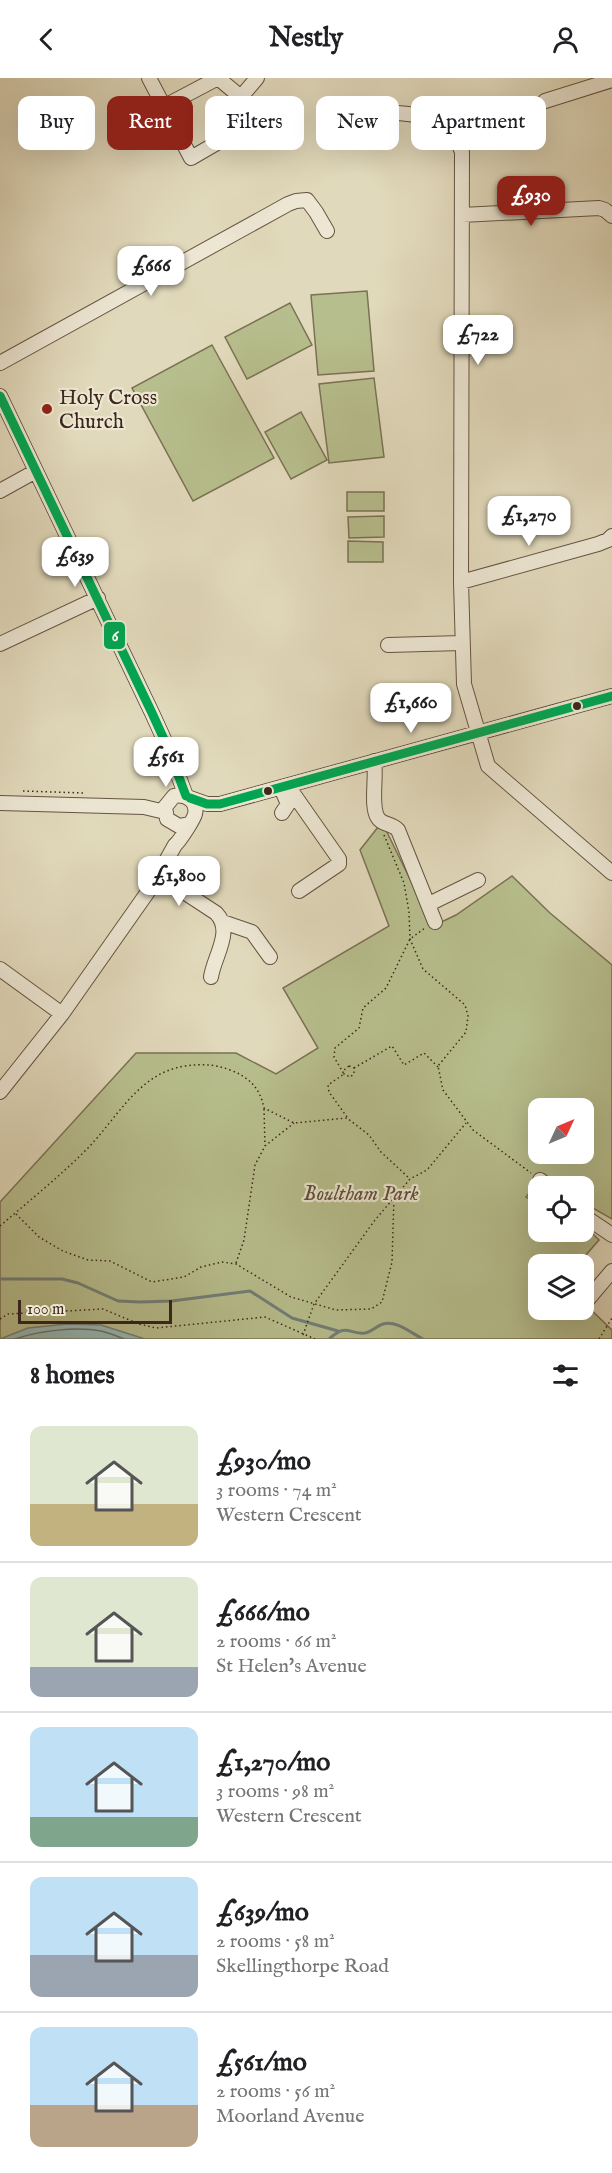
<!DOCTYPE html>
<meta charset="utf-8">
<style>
body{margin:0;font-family:"IM FELL English",serif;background:#f2f2f2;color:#202124;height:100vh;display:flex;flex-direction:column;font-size:22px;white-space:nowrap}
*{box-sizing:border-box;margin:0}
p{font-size:20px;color:#757577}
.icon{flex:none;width:33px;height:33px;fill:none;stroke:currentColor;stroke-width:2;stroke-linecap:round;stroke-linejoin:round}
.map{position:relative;height:1261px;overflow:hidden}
.sheet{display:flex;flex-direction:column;background:#fff;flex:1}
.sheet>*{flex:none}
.banner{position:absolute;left:18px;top:18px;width:576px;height:54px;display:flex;gap:12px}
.needle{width:39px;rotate:46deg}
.tools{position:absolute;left:528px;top:1020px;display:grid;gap:12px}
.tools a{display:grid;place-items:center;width:66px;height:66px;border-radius:12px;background:#fff;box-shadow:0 6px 24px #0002;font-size:30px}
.scale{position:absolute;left:18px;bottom:15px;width:154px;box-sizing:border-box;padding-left:6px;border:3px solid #3d271a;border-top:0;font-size:16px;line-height:21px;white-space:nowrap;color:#3d271a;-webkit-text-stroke:4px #ece6d3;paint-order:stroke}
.price{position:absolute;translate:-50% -51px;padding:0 14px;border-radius:12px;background:#fff;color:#222;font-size:20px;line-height:39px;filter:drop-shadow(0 2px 3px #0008)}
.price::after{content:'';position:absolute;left:50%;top:36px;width:18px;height:14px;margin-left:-9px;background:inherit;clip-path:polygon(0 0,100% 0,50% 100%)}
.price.selected{background:#8f2418;color:#fff}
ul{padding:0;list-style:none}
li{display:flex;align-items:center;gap:18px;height:150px;padding:0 30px}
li+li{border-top:2px solid #e0e0e0}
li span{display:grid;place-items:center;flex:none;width:168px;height:120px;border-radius:12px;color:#555}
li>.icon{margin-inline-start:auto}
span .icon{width:72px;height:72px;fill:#fffc;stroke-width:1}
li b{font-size:26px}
h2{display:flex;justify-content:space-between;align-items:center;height:72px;padding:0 30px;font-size:26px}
.pill{padding:0 21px;border-radius:12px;background:#fff;box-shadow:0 6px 24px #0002;font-size:21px;line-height:54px}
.pill.selected{background:#8f2418;color:#fff}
header{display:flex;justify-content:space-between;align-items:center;height:78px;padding:0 30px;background:#fff;font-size:27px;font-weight:700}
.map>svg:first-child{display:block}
.green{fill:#b7be8d;stroke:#7a7254;stroke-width:1.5;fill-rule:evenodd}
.water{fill:#95b9b7;stroke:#727f78;stroke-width:1.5}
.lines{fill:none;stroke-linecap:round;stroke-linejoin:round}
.shore{stroke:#697068;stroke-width:1.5}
.stream{stroke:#727f78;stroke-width:3}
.minor-casing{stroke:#665442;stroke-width:16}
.path{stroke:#3d271a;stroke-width:1.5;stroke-dasharray:1.5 3;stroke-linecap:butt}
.minor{stroke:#ece6d3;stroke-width:14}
.bus-1-casing{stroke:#ece6d3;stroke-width:14}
.bus-1{stroke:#00a651;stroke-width:9}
.poi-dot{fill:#8f2418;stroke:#ece6d3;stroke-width:2}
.bus-dot{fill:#3d271a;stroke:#ece6d3;stroke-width:2}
.labels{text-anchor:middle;stroke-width:4.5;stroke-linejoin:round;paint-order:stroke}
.poi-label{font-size:21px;fill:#3d271a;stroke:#ece6d3;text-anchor:start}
.park-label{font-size:21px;font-style:italic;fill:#5c4d37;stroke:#ece6d3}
.line-badge{stroke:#ece6d3;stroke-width:2}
.badge-label{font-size:16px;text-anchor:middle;font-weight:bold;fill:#fff}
</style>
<header><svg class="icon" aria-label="back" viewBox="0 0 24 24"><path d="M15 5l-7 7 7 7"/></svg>Nestly<svg class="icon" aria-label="person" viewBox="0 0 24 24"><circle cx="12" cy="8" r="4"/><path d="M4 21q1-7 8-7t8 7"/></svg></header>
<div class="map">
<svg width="612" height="1261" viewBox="0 0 612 1261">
<rect width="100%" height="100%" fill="#e1d9bb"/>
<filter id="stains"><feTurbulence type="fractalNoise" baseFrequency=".00333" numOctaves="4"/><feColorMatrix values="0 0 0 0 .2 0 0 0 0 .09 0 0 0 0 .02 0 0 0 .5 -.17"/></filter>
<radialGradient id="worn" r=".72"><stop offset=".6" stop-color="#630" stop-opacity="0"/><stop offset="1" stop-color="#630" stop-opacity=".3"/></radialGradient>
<path class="green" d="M 367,213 L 374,293 L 318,297 L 311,217 Z
M 290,225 L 312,267 L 247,301 L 225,259 Z
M 212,267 L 274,380 L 193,423 L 132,310 Z
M 374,300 L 384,379 L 329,385 L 319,306 Z
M 301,334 L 327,382 L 291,401 L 265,354 Z
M 347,414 L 384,414 L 384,433 L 347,433 Z
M 384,438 L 384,459 L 349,460 L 348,439 Z
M 348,463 L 383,464 L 383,484 L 348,484 Z
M 382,744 L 433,848 L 456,837 L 512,798 L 550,835 L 612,887 L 612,1141 L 584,1125 L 584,1108 L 552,1108 L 540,1102 L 526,1119 L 530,1121 L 538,1111 L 538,1154 L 584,1154 L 584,1147 L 599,1162 L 578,1186 L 538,1186 L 538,1232 L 584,1232 L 584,1225 L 612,1252 L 612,1261 L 0,1261 L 0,1124 L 136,975 L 236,975 L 276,996 L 318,970 L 283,910 L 389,848 L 360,772 ZM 538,1030 L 584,1030 L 584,1076 L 538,1076 Z"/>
<path class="water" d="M 67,1246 L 101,1247 L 145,1261 L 0,1261 L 28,1250 Z"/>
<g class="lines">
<path class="shore" d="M 15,1261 C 38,1253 77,1248 101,1253 C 109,1255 117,1258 124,1261"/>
<path class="stream" d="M 0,1201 L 62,1201 L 78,1205 L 118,1223 L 140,1224 L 172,1223 L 250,1213 L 292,1240 L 338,1253
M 329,1261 C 348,1244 348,1257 365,1255 C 371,1254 377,1248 383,1246 C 396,1242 411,1255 423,1261"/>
<defs>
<path id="minor" d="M 149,0 L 191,80 L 222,62
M 218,0 L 273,46
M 241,19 L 257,0
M 545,23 L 612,2
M 165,28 L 218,0
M 354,34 C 394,36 446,28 462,74 L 461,504 L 464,606 L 488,688 L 612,795
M 462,137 L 599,130 L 605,132 L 612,138
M 0,285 L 288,126 L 296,123 L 307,122 L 316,134 L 327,153
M 0,318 L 152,635 L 168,670 L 186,718
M 0,413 L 36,393
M 461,504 L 598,466 L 608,462 L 612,458
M 0,566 L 98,520
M 388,567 L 462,565
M 374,683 C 377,698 370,729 378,740 C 382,747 392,745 398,752 L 435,844
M 288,708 L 339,781 L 339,786 L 299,813
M 281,710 L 288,726 L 282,735
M 190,720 L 207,726 L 220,726 L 612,618
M 0,725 L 144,729 L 165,734
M 158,797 L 216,835 C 234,853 214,878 211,899
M 429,826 L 478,802
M 223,844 L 252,854 L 270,879
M 0,891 L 62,936
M 0,1014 L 62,936 L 152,808 L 175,767 C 179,764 194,741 195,736 C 198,723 186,716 174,718 L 165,729 L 167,741 L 179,748 L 189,746
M 540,1102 L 548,1108
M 584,1138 L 612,1157
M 584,1226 L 612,1193"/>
</defs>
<use href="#minor" class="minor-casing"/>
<path class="path" d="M 23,713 L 84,715
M 384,757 L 404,805 L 409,834 L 410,861 L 423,891 L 465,927 L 468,938 L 466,954 L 438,988 L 443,1012 L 473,1052 L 531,1095
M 349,988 L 354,990 L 354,996 L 350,999 L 344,996 L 345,991 Z
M 354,990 L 392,968 L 404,987 L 424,975 L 438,989
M 264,1031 L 265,1068
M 347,1039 L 329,1014 L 328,1007 L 344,996 L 334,979 L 335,970 L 359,950 L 363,930 L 386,910 L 410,861 L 425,850
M 16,1136 L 39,1159 L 63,1173 L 88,1182 L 110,1183 L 152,1204 L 184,1199 L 201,1189 L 222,1184 L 236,1186 L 291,1219 L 336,1232 L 371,1231 L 382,1224 L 392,1184 L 394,1119
M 0,1148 C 29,1123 59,1099 86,1072 C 117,1041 138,995 185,988 C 201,986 215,986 230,992 C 249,999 260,1010 264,1030 L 294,1045 L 347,1040 L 369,1057 L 381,1074 L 410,1101
M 236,1185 L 244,1162 L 255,1087 L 265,1068 L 294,1045
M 0,1241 L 8,1236 L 103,1231 L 139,1246 L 156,1250 L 265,1239 L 315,1261
M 303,1257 L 314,1226 L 375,1142 L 410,1101 L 427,1092 L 466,1045
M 599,1261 L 612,1240"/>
<use href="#minor" class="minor"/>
<defs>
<path id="bus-1" d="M 0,318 L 152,635 L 168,670 L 186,718
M 190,720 L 207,726 L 220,726 L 612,618"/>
</defs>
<use href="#bus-1" class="bus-1-casing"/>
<use href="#bus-1" class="bus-1"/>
</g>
<circle class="poi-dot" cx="47" cy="331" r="6"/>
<g class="bus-dot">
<circle cx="577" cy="628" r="5"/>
<circle cx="268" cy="713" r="5"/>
</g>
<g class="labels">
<g class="poi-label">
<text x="59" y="326">Holy Cross<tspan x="59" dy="24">Church</tspan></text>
</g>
<g class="park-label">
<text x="361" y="1122">Boultham Park</text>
</g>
</g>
<rect class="line-badge" x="103" y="543" width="23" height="29" rx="6" fill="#00a651"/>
<g class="badge-label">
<text x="115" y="563">6</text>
</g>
<rect width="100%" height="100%" filter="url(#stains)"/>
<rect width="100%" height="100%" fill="url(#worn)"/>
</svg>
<div class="tools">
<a><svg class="needle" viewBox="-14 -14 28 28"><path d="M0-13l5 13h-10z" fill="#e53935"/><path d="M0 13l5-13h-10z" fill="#757577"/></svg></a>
<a><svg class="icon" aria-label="locate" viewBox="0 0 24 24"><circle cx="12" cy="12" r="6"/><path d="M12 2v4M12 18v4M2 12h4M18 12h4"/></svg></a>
<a><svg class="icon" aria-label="layers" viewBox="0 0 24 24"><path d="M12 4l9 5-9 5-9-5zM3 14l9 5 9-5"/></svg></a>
</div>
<div class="scale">100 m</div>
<b class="price selected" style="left:531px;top:149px">£930</b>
<b class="price" style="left:151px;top:219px">£666</b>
<b class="price" style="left:478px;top:288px">£722</b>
<b class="price" style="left:529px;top:469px">£1,270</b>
<b class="price" style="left:75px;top:510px">£639</b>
<b class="price" style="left:411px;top:656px">£1,660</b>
<b class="price" style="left:166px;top:710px">£561</b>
<b class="price" style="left:179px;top:829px">£1,800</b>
<div class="banner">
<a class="pill">Buy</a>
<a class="pill selected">Rent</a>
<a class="pill">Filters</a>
<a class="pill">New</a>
<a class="pill">Apartment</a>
</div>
</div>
<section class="sheet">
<h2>8 homes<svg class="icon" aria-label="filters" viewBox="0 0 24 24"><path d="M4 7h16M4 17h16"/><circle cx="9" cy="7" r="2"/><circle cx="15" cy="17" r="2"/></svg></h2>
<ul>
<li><span style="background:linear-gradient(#dfe7d0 65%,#c2b280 0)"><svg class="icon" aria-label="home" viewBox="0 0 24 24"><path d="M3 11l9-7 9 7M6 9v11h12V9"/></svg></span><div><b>£930/mo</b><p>3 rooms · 74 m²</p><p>Western Crescent</p></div></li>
<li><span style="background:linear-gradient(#dfe7d0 75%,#9aa5b1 0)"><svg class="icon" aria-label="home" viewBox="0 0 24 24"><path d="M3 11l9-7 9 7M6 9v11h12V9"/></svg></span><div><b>£666/mo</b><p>2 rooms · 66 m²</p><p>St Helen's Avenue</p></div></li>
<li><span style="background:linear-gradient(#bfe0f5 75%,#7fa58c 0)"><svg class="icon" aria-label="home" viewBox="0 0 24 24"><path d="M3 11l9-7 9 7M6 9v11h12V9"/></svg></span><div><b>£1,270/mo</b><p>3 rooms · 98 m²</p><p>Western Crescent</p></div></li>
<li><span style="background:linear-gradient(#bfe0f5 65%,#9aa5b1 0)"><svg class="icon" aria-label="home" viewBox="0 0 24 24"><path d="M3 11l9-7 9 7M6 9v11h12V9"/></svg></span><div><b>£639/mo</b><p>2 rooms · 58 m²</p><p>Skellingthorpe Road</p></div></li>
<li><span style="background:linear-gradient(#bfe0f5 65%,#b9a48a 0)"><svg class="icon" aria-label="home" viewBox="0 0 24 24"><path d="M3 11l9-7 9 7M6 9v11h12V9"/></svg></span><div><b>£561/mo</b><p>2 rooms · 56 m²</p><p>Moorland Avenue</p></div></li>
</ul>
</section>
